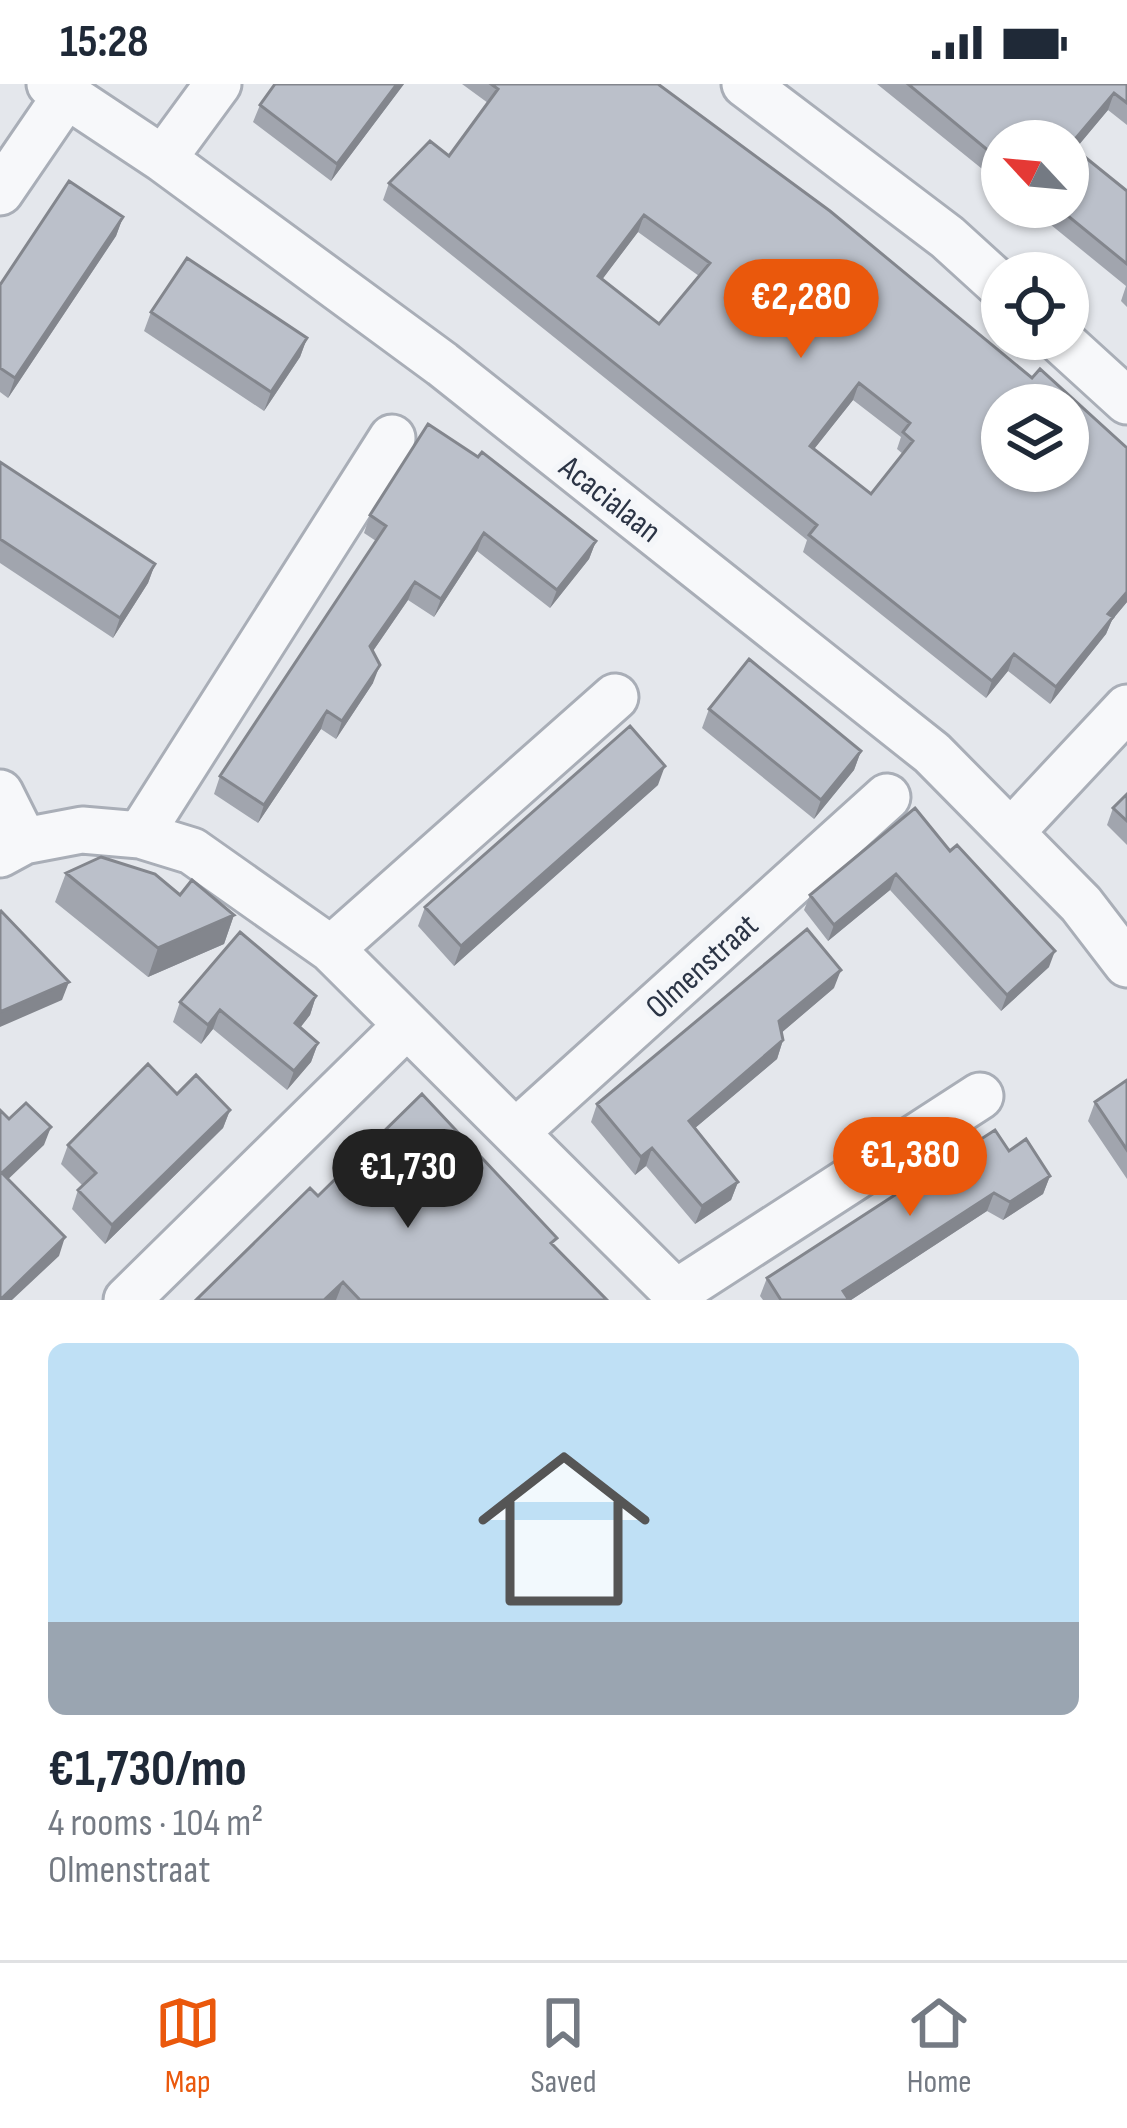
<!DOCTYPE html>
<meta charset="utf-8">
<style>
body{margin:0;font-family:"Sofia Sans Condensed",sans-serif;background:#f6f6f7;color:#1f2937;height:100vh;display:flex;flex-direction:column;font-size:45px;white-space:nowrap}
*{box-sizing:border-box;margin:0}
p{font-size:39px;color:#747a83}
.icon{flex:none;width:66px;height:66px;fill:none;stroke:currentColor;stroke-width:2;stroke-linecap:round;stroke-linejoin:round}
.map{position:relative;height:1216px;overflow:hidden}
.details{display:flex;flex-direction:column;background:#fff;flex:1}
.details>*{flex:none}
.needle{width:78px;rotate:296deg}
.tools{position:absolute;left:981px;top:36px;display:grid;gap:24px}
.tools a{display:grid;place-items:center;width:108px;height:108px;border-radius:50%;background:#fff;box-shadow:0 3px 9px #0004;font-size:60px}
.price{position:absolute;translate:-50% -102px;padding:0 27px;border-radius:42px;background:#ea580c;color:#fff;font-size:39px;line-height:78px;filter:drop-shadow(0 3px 6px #0008)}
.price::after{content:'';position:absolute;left:50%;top:72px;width:36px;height:27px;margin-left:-18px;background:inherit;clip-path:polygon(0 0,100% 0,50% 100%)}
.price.active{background:#222;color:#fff}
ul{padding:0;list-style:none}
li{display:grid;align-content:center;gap:24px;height:636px;padding:0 48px}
li span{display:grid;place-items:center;height:372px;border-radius:18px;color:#555}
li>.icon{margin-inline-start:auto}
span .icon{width:216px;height:216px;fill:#fffc;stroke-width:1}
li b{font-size:51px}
.status{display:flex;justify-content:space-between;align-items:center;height:84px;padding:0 60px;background:#fff;direction:ltr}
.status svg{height:33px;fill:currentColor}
.tab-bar{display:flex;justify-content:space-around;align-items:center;height:168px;border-top:3px solid #e0e1e3;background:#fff;font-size:33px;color:#747a83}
.tab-bar a{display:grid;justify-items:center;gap:6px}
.tab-bar .active{color:#ea580c}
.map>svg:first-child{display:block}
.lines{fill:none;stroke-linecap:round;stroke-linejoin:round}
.minor-casing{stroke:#a9aeb7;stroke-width:51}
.minor{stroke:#f7f8fa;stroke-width:45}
.wall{fill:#a1a5ae;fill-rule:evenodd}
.shaded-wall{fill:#83868d}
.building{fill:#bbc0ca;stroke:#83868d;stroke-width:3;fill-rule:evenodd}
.labels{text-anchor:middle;stroke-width:12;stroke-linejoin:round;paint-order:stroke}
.street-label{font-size:33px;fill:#2b3445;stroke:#f4f6f9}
</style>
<div class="status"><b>15:28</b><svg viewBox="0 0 49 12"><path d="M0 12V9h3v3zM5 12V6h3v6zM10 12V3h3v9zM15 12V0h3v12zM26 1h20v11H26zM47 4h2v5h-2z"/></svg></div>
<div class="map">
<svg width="1127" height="1216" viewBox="0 0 1127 1216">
<rect width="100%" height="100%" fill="#e4e7ec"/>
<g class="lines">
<defs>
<path id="minor" d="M 50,0 L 163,75 L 442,280 L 932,669 L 1081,820 L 1127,880
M 745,0 L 947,153 L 1002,203
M 163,75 L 218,0
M 0,108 L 67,10
M 1059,255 L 1127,317
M 0,709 L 24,757
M 1012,747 L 1127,624
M 140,751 L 392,354
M 0,770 L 24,757 L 82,746 L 140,751 L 192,767 L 331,865 L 683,1216
M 331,865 L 615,613
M 516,1048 L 887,713
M 677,1208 L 980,1012
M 127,1216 L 407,941"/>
</defs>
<use href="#minor" class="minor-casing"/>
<use href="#minor" class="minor"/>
</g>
<path class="wall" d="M 275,0 L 404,0 L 331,97 L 253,38 L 260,21 Z
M 462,0 L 658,0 L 1032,294 L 1127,364 L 1127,518 L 1112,536 L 1106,550 L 1050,620 L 1008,587 L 986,614 L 803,468 L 807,456 L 383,116 L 389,99 L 449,72 L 488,19 ZM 638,148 L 699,192 L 659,240 L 602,195 ZM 853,316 L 901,353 L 897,365 L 903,370 L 871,410 L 814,365 Z
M 877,0 L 1127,0 L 1127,41 L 1108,26 L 1075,65 L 1127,107 L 1127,223 L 1121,217 L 1126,202 L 1029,123 L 1068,123 L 1002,57 L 1002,101 Z
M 123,133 L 116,152 L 8,314 L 0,308 L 0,201 Z
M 151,228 L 307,254 L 300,273 L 264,327 L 144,247 Z
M 0,378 L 155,480 L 148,499 L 113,554 L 0,479 Z
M 370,431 L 596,457 L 589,475 L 550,524 L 477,467 L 434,533 L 408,516 L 373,567 L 373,599 L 336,655 L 321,645 L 258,739 L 214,710 L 220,692 L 376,457 L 364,449 Z
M 709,625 L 861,667 L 854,686 L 814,735 L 702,644 Z
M 658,701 L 454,882 L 418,842 L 425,823 Z
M 1127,710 L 1127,761 L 1107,741 L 1113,724 Z
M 915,724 L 1049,883 L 1001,927 L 890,806 L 828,857 L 804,826 L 810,811 Z
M 66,789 L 180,811 L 234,831 L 224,860 L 148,893 L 55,818 Z
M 834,904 L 782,948 L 783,956 L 777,975 L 695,1044 L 738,1098 L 731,1116 L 695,1140 L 646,1082 L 635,1091 L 591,1038 L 597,1020 Z
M 316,912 L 310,931 L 300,944 L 318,959 L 311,978 L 287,1006 L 213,945 L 201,960 L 173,938 L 180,918 Z
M 1127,996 L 1127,1095 L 1088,1037 L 1095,1018 Z
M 177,1010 L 230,1026 L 223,1044 L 105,1160 L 72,1125 L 78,1106 L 83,1102 L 61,1080 L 68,1061 Z
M 1009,1067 L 1050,1092 L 1043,1110 L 1003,1136 L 987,1127 L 851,1216 L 763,1216 L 760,1212 L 767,1194 Z
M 318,1112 L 554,1162 L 607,1216 L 196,1216 Z"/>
<path class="shaded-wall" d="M 397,0 L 404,0 L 331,97 L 337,80 Z
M 1114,9 L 1108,26 L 1068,74 L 1070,61 Z
M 644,131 L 638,148 L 592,209 L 598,192 Z
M 123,133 L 116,152 L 8,314 L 15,294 Z
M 307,254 L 300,273 L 264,327 L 271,308 Z
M 859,299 L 853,316 L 803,379 L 810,362 Z
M 484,449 L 477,467 L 434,533 L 441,515 Z
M 596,457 L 589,475 L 550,524 L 557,506 Z
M 155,480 L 148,499 L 113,554 L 120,534 Z
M 415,498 L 408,516 L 364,580 L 370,562 Z
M 1127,508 L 1127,518 L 1112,536 L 1106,550 L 1050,620 L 1056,603 L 1108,530 Z
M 1014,570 L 1008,587 L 986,614 L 992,597 Z
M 380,581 L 373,599 L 336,655 L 342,637 Z
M 327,627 L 321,645 L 258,739 L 264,721 Z
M 861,667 L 854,686 L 814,735 L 821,716 Z
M 665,682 L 658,701 L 454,882 L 461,862 Z
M 896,790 L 890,806 L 828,857 L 834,841 Z
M 234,831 L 224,860 L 148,893 L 158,864 Z
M 1055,867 L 1049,883 L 1001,927 L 1007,911 Z
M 841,886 L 834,904 L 773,956 L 779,937 Z
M 69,898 L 62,916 L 0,943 L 0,928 Z
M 316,912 L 310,931 L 288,959 L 295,939 Z
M 220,926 L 213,945 L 201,960 L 208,941 Z
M 783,956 L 777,975 L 682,1055 L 689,1037 Z
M 318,959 L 311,978 L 287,1006 L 294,987 Z
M 230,1026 L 223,1044 L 105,1160 L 112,1141 Z
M 51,1043 L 44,1061 L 0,1103 L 2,1089 Z
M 652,1064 L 646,1082 L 635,1091 L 641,1073 Z
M 1050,1092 L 1043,1110 L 1003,1136 L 1010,1118 Z
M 738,1098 L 731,1116 L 695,1140 L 702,1122 Z
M 994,1109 L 987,1127 L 851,1216 L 840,1216 L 843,1207 Z
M 65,1153 L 59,1172 L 12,1216 L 0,1216 Z
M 343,1198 L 336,1216 L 324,1216 Z"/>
<path class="building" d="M 275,0 L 397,0 L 337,80 L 260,21 Z
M 491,0 L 658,0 L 830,127 L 1032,294 L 1040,285 L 1127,364 L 1127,508 L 1108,530 L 1113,533 L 1056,603 L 1014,570 L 992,597 L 809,451 L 817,441 L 389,99 L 430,57 L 449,72 L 498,5 ZM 644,131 L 710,179 L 659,240 L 598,192 ZM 859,299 L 910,339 L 903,348 L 913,357 L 871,410 L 810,362 ZM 1002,321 L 1068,321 L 1068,387 L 1002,387 Z
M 908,0 L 1127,0 L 1127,19 L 1114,9 L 1070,61 L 1127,107 L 1127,180 L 1057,123 L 1068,123 L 1068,57 L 1002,57 L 1002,78 Z
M 69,97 L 123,133 L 15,294 L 0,284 L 0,201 Z
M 187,174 L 307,254 L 271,308 L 151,228 Z
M 428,340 L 478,373 L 482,368 L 596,457 L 557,506 L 484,449 L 441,515 L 415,498 L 370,562 L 380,581 L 342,637 L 327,627 L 264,721 L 220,692 L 386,442 L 370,431 Z
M 0,378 L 155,480 L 120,534 L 0,455 Z
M 749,575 L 861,667 L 821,716 L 709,625 Z
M 630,642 L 665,682 L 461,862 L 425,823 Z
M 1127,710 L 1127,737 L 1113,724 Z
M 915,724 L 950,767 L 957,761 L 1055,867 L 1007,911 L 896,790 L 834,841 L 810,811 Z
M 101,773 L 155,790 L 180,811 L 192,796 L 234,831 L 158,864 L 66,789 Z
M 1,827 L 69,898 L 0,928 L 0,828 Z
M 807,845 L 841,886 L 779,937 L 783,956 L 689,1037 L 738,1098 L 702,1122 L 652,1064 L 641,1073 L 597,1020 Z
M 240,848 L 316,912 L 295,939 L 318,959 L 294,987 L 220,926 L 208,941 L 180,918 Z
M 148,980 L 177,1010 L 196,991 L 230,1026 L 112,1141 L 78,1106 L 96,1089 L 68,1061 Z
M 1127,996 L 1127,1066 L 1095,1018 Z
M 422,1010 L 557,1154 L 551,1159 L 607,1216 L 360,1216 L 343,1198 L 324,1216 L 196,1216 L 310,1104 L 318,1112 Z
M 26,1019 L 51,1043 L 2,1089 L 65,1153 L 0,1216 L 0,1026 L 9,1035 Z
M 995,1046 L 1009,1067 L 1026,1055 L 1050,1092 L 1010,1118 L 994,1109 L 843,1207 L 849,1216 L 781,1216 L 767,1194 Z"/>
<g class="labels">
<g class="street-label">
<text transform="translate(611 414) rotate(38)" y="12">Acacialaan</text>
<text transform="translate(701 881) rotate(-42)" y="12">Olmenstraat</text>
</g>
</g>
</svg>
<div class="tools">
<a><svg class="needle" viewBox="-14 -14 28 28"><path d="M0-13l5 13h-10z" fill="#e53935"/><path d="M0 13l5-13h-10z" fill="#747a83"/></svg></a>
<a><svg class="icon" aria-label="locate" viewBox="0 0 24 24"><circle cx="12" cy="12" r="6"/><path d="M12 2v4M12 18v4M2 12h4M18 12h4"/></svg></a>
<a><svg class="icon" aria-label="layers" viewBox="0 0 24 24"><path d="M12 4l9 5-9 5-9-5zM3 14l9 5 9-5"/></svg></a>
</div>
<b class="price" style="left:801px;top:277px">€2,280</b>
<b class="price" style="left:910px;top:1135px">€1,380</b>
<b class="price active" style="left:408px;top:1147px">€1,730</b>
</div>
<section class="details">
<ul>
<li><span style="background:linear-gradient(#bfe0f5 75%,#9aa5b1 0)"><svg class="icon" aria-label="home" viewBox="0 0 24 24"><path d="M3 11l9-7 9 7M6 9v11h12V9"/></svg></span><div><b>€1,730/mo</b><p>4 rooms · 104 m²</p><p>Olmenstraat</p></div></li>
</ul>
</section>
<nav class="tab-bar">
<a class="active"><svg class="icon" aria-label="map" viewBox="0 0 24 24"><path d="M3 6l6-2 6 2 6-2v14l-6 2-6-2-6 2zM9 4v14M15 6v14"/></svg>Map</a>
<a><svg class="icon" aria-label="saved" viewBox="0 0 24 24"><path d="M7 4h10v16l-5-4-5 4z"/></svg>Saved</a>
<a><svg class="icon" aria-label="home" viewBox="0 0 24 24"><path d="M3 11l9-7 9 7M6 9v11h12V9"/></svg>Home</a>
</nav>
